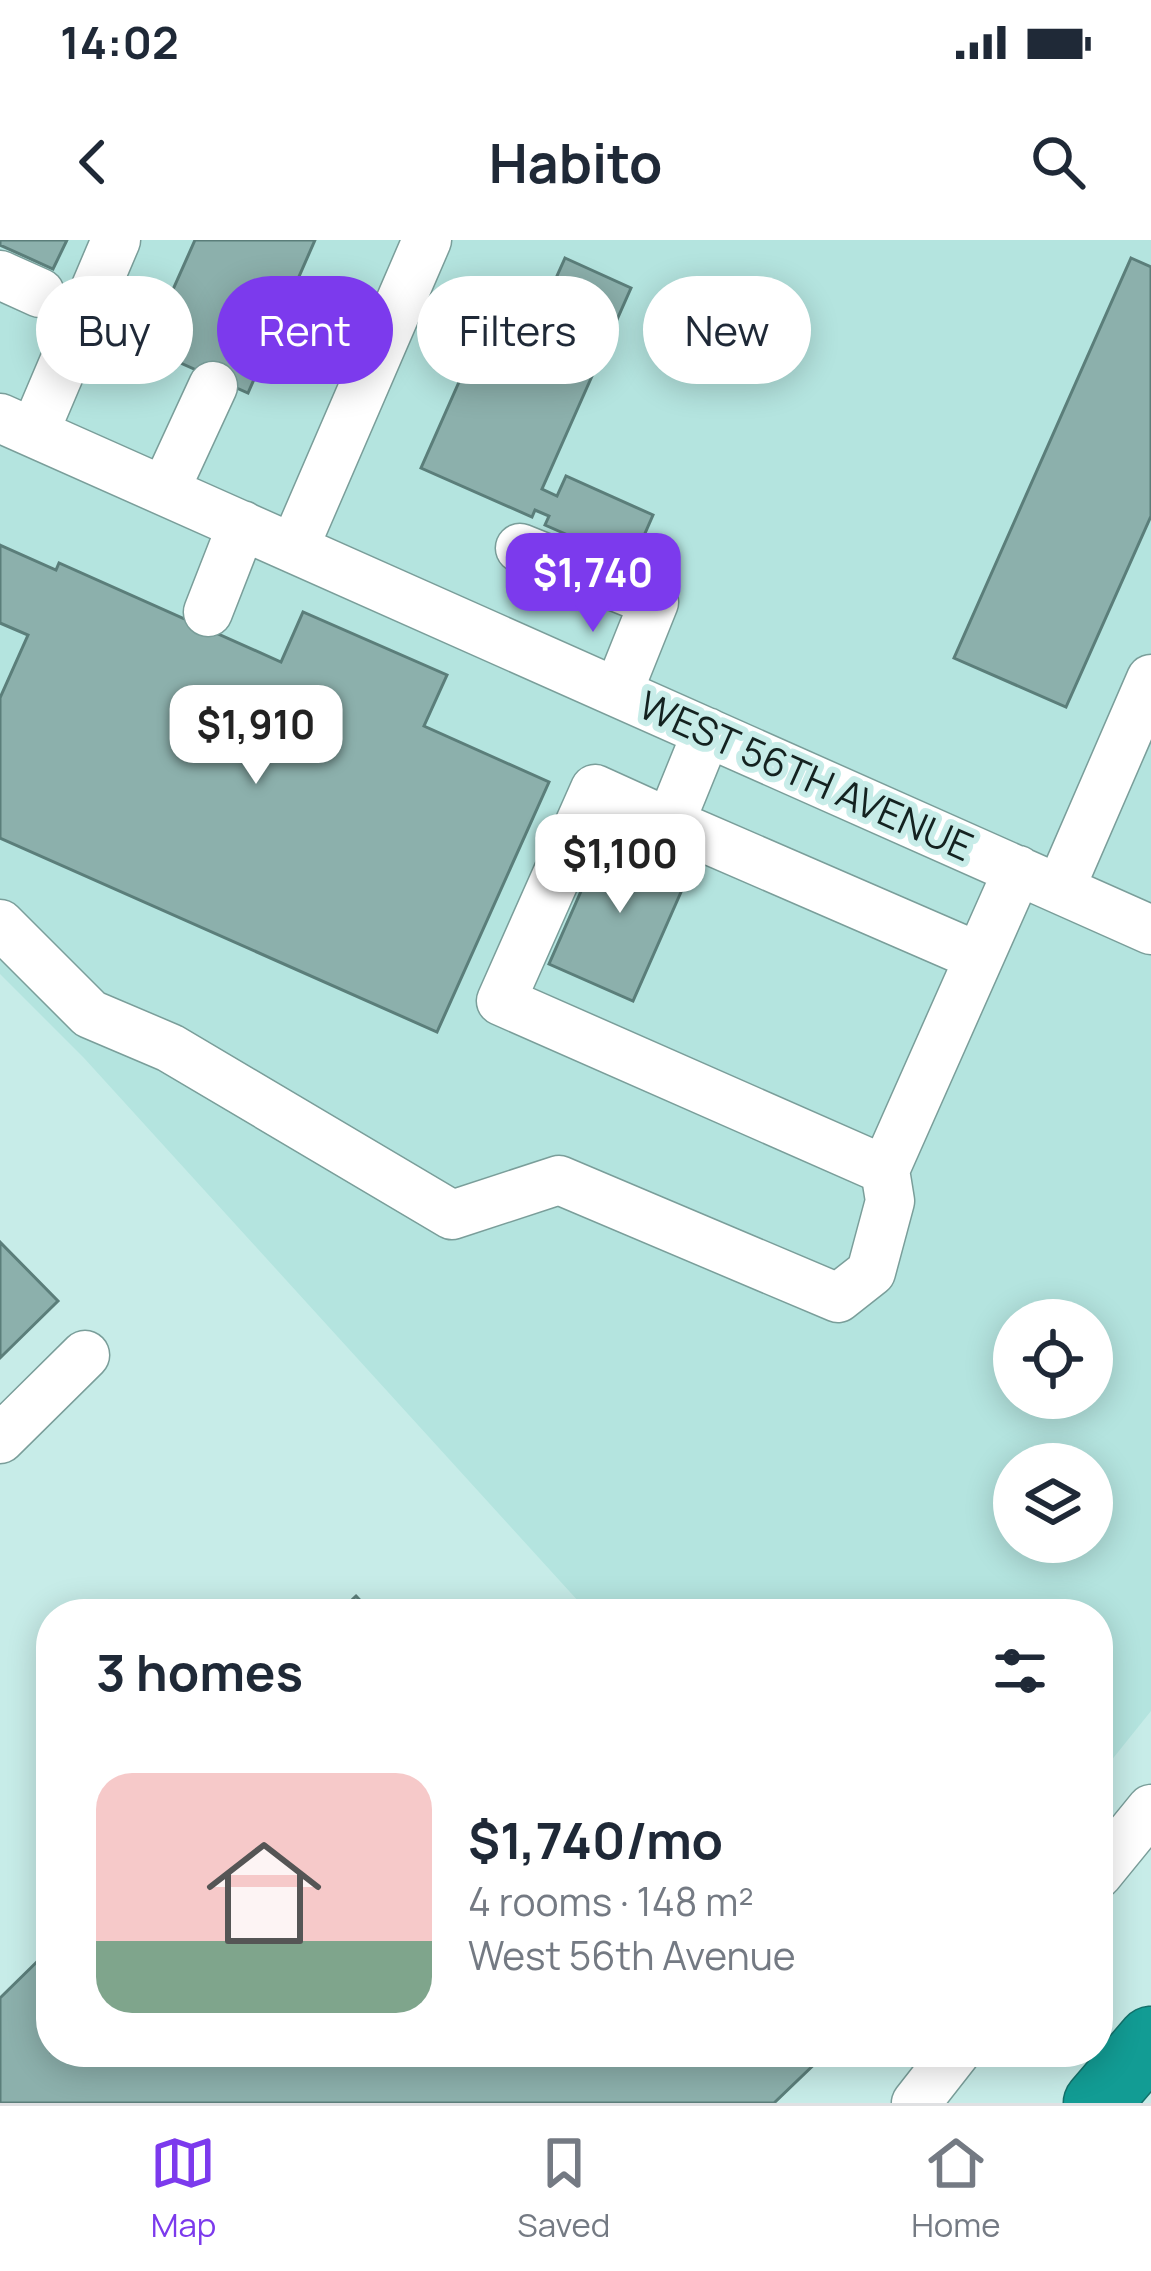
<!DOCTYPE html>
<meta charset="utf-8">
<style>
body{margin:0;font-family:Manrope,sans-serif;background:#f6f6f7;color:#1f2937;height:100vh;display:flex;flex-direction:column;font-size:45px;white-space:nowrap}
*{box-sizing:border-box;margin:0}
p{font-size:39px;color:#747a83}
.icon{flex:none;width:66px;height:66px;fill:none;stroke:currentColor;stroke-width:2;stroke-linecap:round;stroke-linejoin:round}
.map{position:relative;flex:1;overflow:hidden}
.sheet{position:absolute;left:36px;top:1359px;width:1077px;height:468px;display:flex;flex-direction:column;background:#fff;border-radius:48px;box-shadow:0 6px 30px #0003}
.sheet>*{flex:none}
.hud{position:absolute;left:36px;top:36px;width:1080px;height:108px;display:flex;gap:24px}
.controls{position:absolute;left:993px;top:1059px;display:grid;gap:24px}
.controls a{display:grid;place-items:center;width:120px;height:120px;border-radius:50%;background:#fff;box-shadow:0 6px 30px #0003;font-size:60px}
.price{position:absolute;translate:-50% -102px;padding:0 27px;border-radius:24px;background:#fff;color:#222;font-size:39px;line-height:78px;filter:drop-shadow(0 3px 6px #0008)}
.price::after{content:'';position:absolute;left:50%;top:72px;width:36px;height:27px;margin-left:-18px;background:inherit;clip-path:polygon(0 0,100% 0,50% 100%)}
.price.current{background:#7c3aed;color:#fff}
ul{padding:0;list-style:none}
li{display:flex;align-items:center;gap:36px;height:300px;padding:0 60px}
li span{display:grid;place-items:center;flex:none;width:336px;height:240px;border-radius:36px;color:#555}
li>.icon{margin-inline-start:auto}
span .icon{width:144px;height:144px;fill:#fffc;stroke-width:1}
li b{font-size:51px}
h2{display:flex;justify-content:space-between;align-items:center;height:144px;padding:0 60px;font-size:51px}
.chip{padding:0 42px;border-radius:54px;background:#fff;box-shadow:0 6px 30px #0003;font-size:42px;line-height:108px}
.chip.current{background:#7c3aed;color:#fff}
.status{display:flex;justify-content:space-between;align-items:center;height:84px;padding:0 60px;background:#fff;direction:ltr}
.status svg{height:33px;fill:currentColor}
header{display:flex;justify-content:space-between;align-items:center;height:156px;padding:0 60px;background:#fff;font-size:54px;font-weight:700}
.tabs{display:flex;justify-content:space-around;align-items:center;height:168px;border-top:3px solid #e0e1e3;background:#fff;font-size:33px;color:#747a83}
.tabs a{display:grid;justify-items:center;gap:6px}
.tabs .current{color:#7c3aed}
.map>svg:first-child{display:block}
.built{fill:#b4e4df;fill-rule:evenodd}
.building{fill:#8cb0ac;stroke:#5b7e7a;stroke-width:3}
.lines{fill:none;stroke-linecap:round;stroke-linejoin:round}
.minor-casing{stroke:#7a9e9a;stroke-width:51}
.highway-casing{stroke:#13716b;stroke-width:69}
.minor{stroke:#fff;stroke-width:48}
.highway{stroke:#129c94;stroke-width:66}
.labels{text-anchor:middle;stroke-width:12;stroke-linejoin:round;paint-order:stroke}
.street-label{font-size:39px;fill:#142220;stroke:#c7ece8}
</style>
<div class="status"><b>14:02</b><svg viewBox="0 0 49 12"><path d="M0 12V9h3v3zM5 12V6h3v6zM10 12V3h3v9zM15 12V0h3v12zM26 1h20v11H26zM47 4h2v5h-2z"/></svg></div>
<header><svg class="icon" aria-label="back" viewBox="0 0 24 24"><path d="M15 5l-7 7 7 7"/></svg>Habito<svg class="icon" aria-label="search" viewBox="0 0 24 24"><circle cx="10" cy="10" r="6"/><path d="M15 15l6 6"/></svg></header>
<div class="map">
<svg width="1151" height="1863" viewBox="0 0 1151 1863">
<rect width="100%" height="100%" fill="#c7ece8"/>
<path class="built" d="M 0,0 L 1151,0 L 1151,1471 L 1098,1537 L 1098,1374 L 590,1374 L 84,818 L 0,734 ZM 1014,1080 L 1092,1080 L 1092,1158 L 1014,1158 ZM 1014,1224 L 1092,1224 L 1092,1302 L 1014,1302 Z"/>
<path class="building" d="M 0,0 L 67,0 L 53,29 L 0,5 Z
M 195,0 L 315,0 L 248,153 L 147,108 Z
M 565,18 L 631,48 L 542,249 L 557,256 L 566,236 L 653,275 L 632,323 L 545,285 L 549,276 L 535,270 L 532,277 L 421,228 L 505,38 L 548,56 Z
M 1131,18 L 1151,27 L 1151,276 L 1066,467 L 954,418 Z
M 0,305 L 56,330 L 59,323 L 281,422 L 303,372 L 447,435 L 424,486 L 549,542 L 437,792 L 0,598 L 0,458 L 28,395 L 0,383 Z
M 608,590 L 692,627 L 633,761 L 549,724 Z
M 0,1002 L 58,1061 L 0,1118 Z
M 356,1356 L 373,1374 L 337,1374 Z
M 51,1708 L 51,1812 L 825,1814 L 774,1863 L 0,1863 L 0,1758 Z"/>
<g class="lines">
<defs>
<path id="minor" d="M 0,35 L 40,53
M 0,178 L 1151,690
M 34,193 L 116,0
M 165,250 L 213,146
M 294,308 L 427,0
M 520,308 L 654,362 L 618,452
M 208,372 L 242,285
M 707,492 L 670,583 L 595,549 L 501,761 L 885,930 L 1018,630
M 670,583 L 979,717
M 1060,649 L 1151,439
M 0,684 L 90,774 L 170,808 L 452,975 L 559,940 L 838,1058 L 871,1032 L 890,961 L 885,930
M 0,1199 L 85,1115
M 1098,1634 L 1151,1569
M 916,1863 L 956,1812"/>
<path id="highway" d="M 1097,1863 L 1151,1800"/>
</defs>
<use href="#minor" class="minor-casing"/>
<use href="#highway" class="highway-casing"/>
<use href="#minor" class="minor"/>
<use href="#highway" class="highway"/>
</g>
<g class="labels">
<g class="street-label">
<text transform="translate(806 536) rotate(24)" y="14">WEST 56TH AVENUE</text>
</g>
</g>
</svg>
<div class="controls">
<a><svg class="icon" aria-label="locate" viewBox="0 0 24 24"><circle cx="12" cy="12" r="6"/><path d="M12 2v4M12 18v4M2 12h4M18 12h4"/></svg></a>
<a><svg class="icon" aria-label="layers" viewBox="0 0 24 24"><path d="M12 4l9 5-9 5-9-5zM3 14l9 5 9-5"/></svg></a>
</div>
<b class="price current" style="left:593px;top:395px">$1,740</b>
<b class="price" style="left:256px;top:547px">$1,910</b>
<b class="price" style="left:620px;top:676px">$1,100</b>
<div class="hud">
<a class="chip">Buy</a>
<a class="chip current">Rent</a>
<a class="chip">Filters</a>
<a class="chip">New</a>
</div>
<section class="sheet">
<h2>3 homes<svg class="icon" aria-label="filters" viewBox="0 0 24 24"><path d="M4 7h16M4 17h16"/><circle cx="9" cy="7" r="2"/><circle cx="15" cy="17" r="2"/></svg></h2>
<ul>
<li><span style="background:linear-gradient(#f6c9c9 70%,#7fa58c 0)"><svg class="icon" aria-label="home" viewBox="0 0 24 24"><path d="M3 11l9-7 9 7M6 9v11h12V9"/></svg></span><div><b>$1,740/mo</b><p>4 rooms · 148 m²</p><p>West 56th Avenue</p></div></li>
</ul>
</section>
</div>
<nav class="tabs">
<a class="current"><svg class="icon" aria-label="map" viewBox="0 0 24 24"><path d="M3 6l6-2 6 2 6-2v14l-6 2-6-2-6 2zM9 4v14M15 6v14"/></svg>Map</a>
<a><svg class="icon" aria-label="saved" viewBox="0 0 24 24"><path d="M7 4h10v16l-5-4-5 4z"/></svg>Saved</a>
<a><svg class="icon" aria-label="home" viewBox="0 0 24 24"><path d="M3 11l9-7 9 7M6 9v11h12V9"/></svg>Home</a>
</nav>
